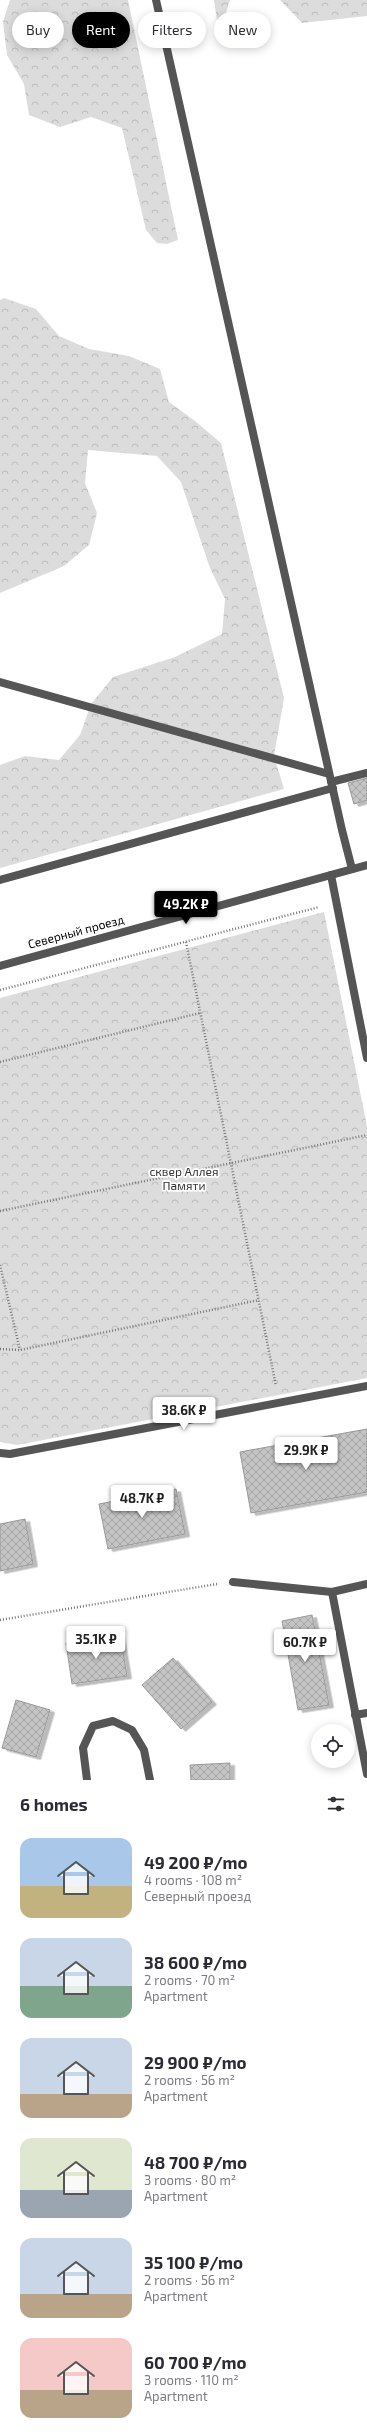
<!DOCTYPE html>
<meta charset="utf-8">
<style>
body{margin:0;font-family:"Exo 2",sans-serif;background:#f2f2f3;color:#2b2b33;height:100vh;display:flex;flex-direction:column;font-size:15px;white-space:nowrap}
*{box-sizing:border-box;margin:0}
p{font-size:13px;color:#7c7c81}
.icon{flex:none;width:22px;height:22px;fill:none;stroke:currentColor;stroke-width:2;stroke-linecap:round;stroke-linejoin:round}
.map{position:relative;height:1780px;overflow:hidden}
.panel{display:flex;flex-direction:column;background:#fff;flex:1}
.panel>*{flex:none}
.top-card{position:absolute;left:12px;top:12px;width:343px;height:36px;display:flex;gap:8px}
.controls{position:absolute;left:311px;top:1724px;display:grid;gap:8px}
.controls a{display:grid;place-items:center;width:44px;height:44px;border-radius:50%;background:#fff;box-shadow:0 2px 10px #0003;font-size:20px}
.price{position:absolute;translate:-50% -34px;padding:0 9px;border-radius:4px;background:#fff;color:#222;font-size:13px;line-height:26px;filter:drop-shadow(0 1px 2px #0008)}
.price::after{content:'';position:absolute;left:50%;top:24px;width:12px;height:9px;margin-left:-6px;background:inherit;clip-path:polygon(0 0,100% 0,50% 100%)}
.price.current{background:#000;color:#fff}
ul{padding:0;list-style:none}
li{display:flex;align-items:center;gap:12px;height:100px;padding:0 20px}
li span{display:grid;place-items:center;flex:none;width:112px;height:80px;border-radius:12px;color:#555}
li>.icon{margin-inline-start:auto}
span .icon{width:48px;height:48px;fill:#fffc;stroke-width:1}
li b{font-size:17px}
h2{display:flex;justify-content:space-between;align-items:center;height:48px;padding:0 20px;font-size:17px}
.chip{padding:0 14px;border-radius:18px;background:#fff;box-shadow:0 2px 10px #0003;font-size:14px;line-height:36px}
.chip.current{background:#000;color:#fff}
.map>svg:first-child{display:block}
.forest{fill:url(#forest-crowns)}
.building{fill:url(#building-cross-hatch);stroke:#999;filter:url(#shadow)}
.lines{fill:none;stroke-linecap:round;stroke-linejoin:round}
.path{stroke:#777;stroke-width:2.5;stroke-dasharray:1 2;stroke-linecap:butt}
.service{stroke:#555;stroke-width:8}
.minor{stroke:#555;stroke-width:8}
.tertiary{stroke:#555;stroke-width:8}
.labels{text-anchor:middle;stroke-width:3.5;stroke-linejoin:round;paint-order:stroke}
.street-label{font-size:12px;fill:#000;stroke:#fff}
.park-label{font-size:12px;fill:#333;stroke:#fff}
</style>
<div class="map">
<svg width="367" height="1780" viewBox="0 0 367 1780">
<defs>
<pattern id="forest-crowns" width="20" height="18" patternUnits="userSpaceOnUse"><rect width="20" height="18" fill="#dcdcdc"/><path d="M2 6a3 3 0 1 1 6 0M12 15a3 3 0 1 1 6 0" fill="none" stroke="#bbb"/></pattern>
<pattern id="building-cross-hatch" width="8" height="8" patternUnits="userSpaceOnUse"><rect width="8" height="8" fill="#c4c4c4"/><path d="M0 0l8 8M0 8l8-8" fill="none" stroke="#a7a7a7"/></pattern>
<filter id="shadow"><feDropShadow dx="4.5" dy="2.5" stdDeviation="0" flood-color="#0004"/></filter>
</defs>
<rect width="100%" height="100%" fill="#fff"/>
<path class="forest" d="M 10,0 L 128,0 L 178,240 L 167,244 L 157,243 L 146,230 L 122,128 L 91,117 L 60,127 L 29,115 L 24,84 L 7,55 L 3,22 Z
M 214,0 L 230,0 L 219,34 Z
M 280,0 L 367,0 L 367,16 L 302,23 Z
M 4,298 L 36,309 L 59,336 L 89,349 L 129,356 L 160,369 L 169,402 L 195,421 L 221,443 L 284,698 L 274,756 L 284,789 L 0,868 L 0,765 L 25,756 L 59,760 L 80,735 L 91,704 L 113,677 L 175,657 L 222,634 L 225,599 L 210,568 L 181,482 L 157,456 L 88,450 L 85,483 L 97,513 L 89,545 L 64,566 L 0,593 L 0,300 Z
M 324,912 L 367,1126 L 367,1378 L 17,1445 L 0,1442 L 0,998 Z"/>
<path class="building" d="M 367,778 L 367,800 L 354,804 L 348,783 Z
M 367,1429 L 367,1492 L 251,1513 L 240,1452 Z
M 176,1489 L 185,1534 L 108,1549 L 99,1504 Z
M 25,1519 L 33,1564 L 0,1571 L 0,1524 Z
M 312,1615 L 329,1705 L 298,1710 L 282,1621 Z
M 120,1635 L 127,1676 L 72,1684 L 66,1643 Z
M 173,1658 L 212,1702 L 181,1729 L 142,1685 Z
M 16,1700 L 50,1710 L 36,1757 L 2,1748 Z
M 230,1763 L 230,1780 L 191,1780 L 190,1765 Z"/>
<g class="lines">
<path class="path" d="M 186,942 L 276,1386
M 0,990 L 319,907
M 0,1062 L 200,1013
M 0,1211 L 367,1135
M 0,1265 L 20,1350
M 0,1349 L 20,1350 L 259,1300
M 0,1620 L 217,1584"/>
<path class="service" d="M 156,0 L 342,830 L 352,869
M 0,682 L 329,774
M 331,782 L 367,773
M 0,880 L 333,788
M 233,1582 L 332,1592 L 367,1774
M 332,1592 L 367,1584
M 355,1715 L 367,1713
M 87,1780 L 83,1748 L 93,1726 L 113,1721 L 132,1730 L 144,1750 L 150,1780"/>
<path class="minor" d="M 331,875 L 367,1058
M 0,1453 L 10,1454 L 367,1386"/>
<path class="tertiary" d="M 0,966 L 367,865"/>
</g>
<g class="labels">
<g class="street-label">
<text transform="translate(76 932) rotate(-15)" y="4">Северный проезд</text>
</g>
<g class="park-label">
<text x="184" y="1176">сквер Аллея<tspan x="184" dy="14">Памяти</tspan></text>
</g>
</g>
</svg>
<div class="controls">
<a><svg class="icon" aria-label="locate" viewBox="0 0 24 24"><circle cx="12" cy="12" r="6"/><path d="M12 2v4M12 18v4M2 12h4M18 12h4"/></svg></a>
</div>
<b class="price current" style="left:186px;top:925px">49.2K ₽</b>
<b class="price" style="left:184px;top:1431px">38.6K ₽</b>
<b class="price" style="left:306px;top:1471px">29.9K ₽</b>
<b class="price" style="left:142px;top:1519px">48.7K ₽</b>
<b class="price" style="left:96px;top:1660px">35.1K ₽</b>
<b class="price" style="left:305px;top:1663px">60.7K ₽</b>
<div class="top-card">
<a class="chip">Buy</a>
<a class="chip current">Rent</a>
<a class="chip">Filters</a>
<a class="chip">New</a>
</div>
</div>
<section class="panel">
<h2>6 homes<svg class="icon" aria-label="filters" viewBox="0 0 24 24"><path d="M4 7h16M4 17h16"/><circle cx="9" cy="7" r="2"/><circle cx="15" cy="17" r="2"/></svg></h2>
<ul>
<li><span style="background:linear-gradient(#a9c7e8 60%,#c2b280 0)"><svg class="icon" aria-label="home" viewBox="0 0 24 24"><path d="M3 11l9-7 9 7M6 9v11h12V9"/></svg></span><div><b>49 200 ₽/mo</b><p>4 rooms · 108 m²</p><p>Северный проезд</p></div></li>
<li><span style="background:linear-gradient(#c9d6e8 60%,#7fa58c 0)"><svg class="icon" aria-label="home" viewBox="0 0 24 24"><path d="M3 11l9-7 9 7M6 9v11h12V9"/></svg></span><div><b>38 600 ₽/mo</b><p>2 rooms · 70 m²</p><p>Apartment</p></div></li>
<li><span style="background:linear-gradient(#c9d6e8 70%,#b9a48a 0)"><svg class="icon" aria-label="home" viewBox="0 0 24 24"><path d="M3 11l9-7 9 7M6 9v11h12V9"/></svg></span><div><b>29 900 ₽/mo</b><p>2 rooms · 56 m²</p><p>Apartment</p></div></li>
<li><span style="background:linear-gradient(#dfe7d0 65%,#9aa5b1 0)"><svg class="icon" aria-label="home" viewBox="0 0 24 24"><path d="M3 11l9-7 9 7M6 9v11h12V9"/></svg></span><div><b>48 700 ₽/mo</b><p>3 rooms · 80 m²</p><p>Apartment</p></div></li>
<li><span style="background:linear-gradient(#c9d6e8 70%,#b9a48a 0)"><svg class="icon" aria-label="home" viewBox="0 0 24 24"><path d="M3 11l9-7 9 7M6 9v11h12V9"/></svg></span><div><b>35 100 ₽/mo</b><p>2 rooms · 56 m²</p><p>Apartment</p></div></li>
<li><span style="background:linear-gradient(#f6c9c9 65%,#b9a48a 0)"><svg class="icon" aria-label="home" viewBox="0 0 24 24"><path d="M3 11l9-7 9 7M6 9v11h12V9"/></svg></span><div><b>60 700 ₽/mo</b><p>3 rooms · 110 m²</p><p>Apartment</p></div></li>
</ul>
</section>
